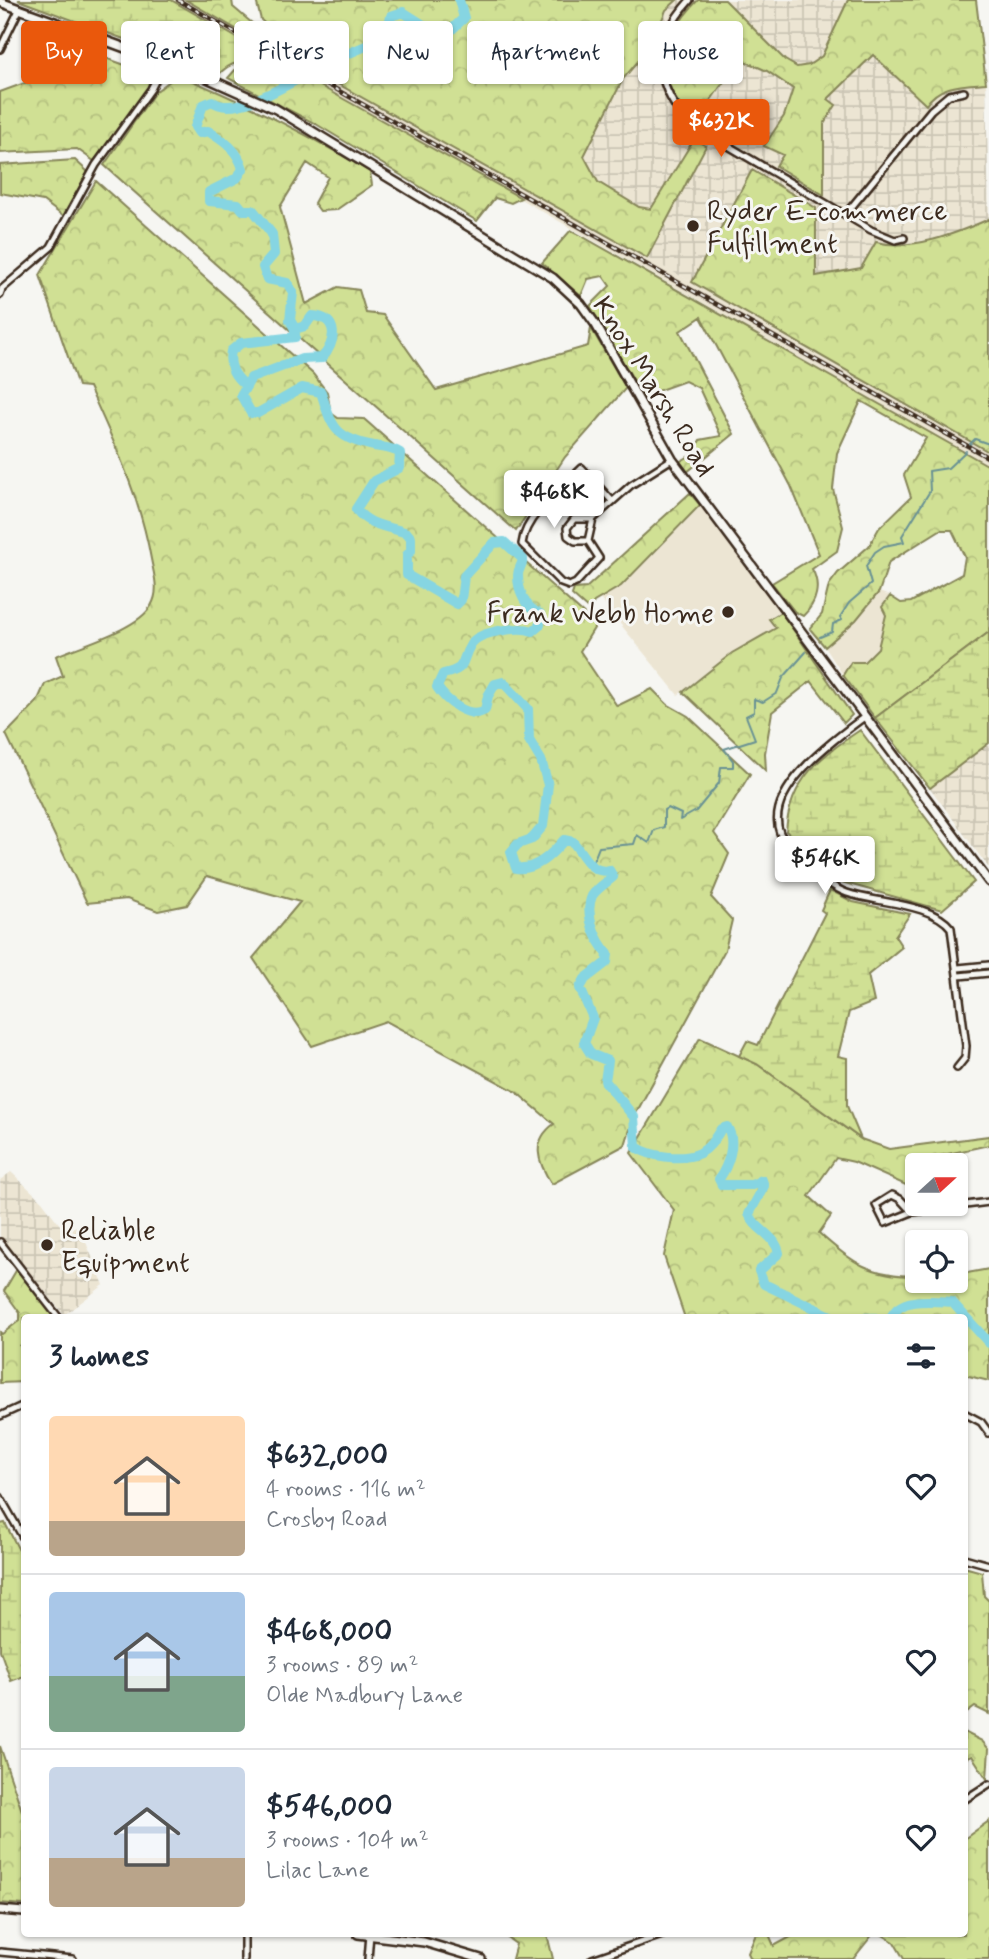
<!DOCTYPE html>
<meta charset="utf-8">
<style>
body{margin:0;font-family:Mynerve,sans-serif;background:#f6f6f7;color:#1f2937;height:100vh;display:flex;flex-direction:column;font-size:26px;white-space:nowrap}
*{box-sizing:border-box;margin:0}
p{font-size:23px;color:#747a83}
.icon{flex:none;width:38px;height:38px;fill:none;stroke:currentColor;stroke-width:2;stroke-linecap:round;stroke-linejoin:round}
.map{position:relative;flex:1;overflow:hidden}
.drawer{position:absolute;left:21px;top:1314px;width:947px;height:623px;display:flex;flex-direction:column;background:#fff;border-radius:7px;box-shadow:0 2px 5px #0004}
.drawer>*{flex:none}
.top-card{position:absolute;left:21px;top:21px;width:948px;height:63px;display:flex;gap:14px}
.needle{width:46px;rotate:69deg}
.tools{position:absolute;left:905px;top:1153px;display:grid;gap:14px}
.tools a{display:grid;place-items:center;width:63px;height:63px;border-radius:7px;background:#fff;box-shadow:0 2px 5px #0004;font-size:35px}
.price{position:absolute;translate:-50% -60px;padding:0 16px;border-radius:7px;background:#fff;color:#222;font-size:23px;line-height:46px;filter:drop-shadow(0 2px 4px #0008)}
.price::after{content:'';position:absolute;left:50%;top:42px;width:21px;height:16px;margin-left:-10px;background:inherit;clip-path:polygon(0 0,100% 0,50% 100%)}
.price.active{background:#ea580c;color:#fff}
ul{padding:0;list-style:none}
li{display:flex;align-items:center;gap:21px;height:175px;padding:0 28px}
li+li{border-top:2px solid #e0e1e3}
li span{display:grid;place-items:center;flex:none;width:196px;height:140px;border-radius:7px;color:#555}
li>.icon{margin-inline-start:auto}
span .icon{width:84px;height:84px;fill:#fffc;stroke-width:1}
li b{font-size:30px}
h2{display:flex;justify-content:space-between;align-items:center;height:84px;padding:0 28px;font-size:30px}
.tag{padding:0 24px;border-radius:7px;background:#fff;box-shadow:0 2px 5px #0004;font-size:24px;line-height:63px}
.tag.active{background:#ea580c;color:#fff}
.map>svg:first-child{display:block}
.built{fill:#ece5d3}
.industrial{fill:url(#industrial-grid)}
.forest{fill:url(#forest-crowns);stroke:#868559;stroke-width:2}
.wetland{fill:url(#wetland-marsh);stroke:#868559;stroke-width:2}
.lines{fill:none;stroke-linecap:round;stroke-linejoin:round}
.stream{stroke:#689194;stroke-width:2}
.river{stroke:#86d5e2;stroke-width:10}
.minor-casing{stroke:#3b2a1e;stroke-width:10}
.major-casing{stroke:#3b2a1e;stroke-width:12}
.minor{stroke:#f6f6f2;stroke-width:5}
.major{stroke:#f6f6f2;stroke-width:7}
.rail-casing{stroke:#3b2a1e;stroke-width:4.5}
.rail{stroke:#f6f6f2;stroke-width:2;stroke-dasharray:5;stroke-linecap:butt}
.poi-dot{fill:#3b2a1e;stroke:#f6f6f2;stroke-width:2.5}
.labels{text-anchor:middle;stroke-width:6;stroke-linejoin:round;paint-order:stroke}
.poi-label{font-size:28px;fill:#3b2a1e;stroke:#f6f6f2;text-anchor:start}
.street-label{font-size:28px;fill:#3b2a1e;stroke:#f6f6f2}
</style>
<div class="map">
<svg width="989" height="1959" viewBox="0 0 989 1959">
<defs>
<pattern id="industrial-grid" width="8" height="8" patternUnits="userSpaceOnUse" patternTransform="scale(1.75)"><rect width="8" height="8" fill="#ece5d3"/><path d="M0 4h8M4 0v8" fill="none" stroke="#cbc5b5"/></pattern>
<pattern id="forest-crowns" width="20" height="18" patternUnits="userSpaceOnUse" patternTransform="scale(1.75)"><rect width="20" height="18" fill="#d0e094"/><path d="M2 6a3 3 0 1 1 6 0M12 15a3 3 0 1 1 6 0" fill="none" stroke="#b4c07f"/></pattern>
<pattern id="wetland-marsh" width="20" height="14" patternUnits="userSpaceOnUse" patternTransform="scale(1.75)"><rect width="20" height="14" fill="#d0e094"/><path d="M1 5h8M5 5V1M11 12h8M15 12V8" fill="none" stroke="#b4c07f"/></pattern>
</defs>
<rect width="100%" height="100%" fill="#f6f6f2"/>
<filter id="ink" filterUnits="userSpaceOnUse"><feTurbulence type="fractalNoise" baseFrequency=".0143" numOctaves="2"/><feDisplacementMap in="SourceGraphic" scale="14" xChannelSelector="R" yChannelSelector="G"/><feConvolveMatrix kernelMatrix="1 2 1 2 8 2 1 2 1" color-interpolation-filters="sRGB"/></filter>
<g filter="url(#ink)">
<path class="built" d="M 171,0 L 186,0 L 692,282 L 989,452 L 989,466 Z
M 700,505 L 781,612 L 773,615 L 777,627 L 732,653 L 678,695 L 600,599 L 621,586 Z
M 879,592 L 890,596 L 882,606 L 887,615 L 878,649 L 864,662 L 851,662 L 843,675 L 825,647 L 856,620 Z"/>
<path class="industrial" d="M 677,0 L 698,0 L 677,21 L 667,43 L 665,66 L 671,92 L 696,120 L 740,59 L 767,71 L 794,89 L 784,116 L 783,155 L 776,166 L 824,194 L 824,124 L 836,105 L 828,99 L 874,54 L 926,105 L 932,95 L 951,87 L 986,83 L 989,219 L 953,235 L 893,246 L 876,242 L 861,268 L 815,276 L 752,170 L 692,282 L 647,258 L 706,146 L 694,139 L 652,209 L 639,207 L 598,182 L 584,156 L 623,79 L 651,46 L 666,10 Z
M 725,0 L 848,0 L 822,56 L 809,65 L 797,67 L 785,60 Z
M 989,743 L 989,867 L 988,867 L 930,788 Z
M 11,1172 L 42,1201 L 63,1229 L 79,1226 L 104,1285 L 64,1315 L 0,1236 L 0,1180 Z"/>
<path class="forest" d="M 186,0 L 232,0 L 233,7 L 272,40 L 269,48 Z
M 256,0 L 677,0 L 666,10 L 651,46 L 623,79 L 584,156 L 598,182 L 639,207 L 651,209 L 694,139 L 706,146 L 647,258 L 276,49 L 281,38 L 261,20 Z
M 698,0 L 725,0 L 785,60 L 797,67 L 809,65 L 822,56 L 848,0 L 976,0 L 986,83 C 964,85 939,84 926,105 L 873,55 L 828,99 L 836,105 L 824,124 L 824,195 L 776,166 L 783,155 L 764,146 L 784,116 L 793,89 L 767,71 L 740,59 L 696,121 C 649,82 660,39 698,0 Z
M 61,42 L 150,74 L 148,88 L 94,161 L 77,149 L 0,153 L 0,92 L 55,72 L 44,51 Z
M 272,59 L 521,198 L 511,203 L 495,198 L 477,221 L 316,124 L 228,78 L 235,70 L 264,70 Z
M 178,75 C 245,102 308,134 370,172 L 372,185 L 336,210 L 320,211 L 314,203 L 328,177 L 307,163 L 280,207 L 306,304 L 338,287 L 359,290 L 366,313 L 383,315 L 436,390 L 588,346 L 591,328 L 626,388 L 565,457 L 516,531 L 104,165 L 155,92 Z
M 75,160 L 88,172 L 63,216 L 43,201 L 0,193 L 0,165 Z
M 752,170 L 816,208 L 816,276 L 861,268 L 876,242 C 913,251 955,234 989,219 L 989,452 L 692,282 Z
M 96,181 L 313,374 L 327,392 L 331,413 L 338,418 L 364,419 L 596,625 L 580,651 L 617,706 L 652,689 L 667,704 L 688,716 L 750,774 L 714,833 L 729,854 L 711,897 L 732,920 L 725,950 L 634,1117 L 625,1145 L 552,1184 C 537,1162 531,1141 554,1124 L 515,1091 L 386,1021 L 312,1046 L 253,958 L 300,902 L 207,876 L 187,905 L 158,911 L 127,899 L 87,903 L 6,734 L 37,702 L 45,684 L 63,676 L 56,656 C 81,645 138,629 151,606 C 160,591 154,575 151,559 C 140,497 115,444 89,387 L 78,386 L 40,275 Z
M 571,230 L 989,466 L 989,632 L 875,718 L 843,675 L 851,662 L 864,662 L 878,648 L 886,615 L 882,607 L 890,596 L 901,603 L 911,602 L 962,574 L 965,557 L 952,530 L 940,530 L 889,562 L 879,592 L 856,620 L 825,647 L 810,629 L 822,614 L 829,585 L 838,573 L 869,546 L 879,528 L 911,497 L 904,475 L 926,438 L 861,401 L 837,453 L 833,489 L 843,527 L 837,551 L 812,569 C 821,585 817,603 803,616 L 795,612 L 772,583 L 819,554 L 791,486 L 701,317 L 680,331 L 734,434 L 687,472 L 679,462 L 693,454 L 700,440 L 721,436 L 699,388 L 685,381 L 643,396 L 590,306 L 610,286 L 603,276 L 588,279 L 581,296 L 542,263 Z
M 690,493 L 700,505 L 621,586 L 594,602 L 589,610 L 572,595 L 574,589 L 586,588 Z
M 781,612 L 852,715 L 844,723 L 811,681 L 772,712 L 765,753 L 766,771 L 683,692 L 732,653 L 776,628 L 769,619 Z
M 700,1038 L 757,1064 L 861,1139 L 889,1149 L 989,1136 L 989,1145 L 911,1162 L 917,1167 L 917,1190 L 854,1162 L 836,1158 L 809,1196 L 831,1216 L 819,1233 C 852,1263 871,1276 917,1276 L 917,1281 L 956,1281 L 956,1275 L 989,1269 L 989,1381 L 964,1375 L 964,1318 L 685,1318 L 664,1256 L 674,1210 L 631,1153 Z
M 17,1269 L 55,1318 L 24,1318 L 24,1342 L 20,1346 L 24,1352 L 24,1382 L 0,1383 L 0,1332 L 2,1334 L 20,1320 L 20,1313 L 4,1291 Z
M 964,1567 L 982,1572 L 984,1596 L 989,1601 L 989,1714 L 975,1707 L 964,1715 Z
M 964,1732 L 982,1741 L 989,1749 L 987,1779 L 972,1756 L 964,1759 Z
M 0,1746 L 24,1817 L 24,1905 L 0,1903 Z
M 989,1821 L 989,1959 L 904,1959 L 894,1942 L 881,1934 L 964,1934 L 964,1839 Z
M 502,1934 L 547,1934 L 553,1959 L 512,1959 L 516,1944 Z
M 756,1934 L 769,1934 L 774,1946 L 796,1934 L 873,1934 L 853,1959 L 751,1959 L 748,1953 Z"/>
<path class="wetland" d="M 18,0 L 171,0 L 265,54 L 258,64 C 241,60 231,62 219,74 Z
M 989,632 L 989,743 L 930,788 L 875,718 Z
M 860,730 L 974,882 L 942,910 L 838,881 L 786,831 C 790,779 820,757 860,730 Z
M 830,890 L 853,902 L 910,914 L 895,936 L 902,947 L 868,975 L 874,1002 L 849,1012 L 838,1056 L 847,1058 L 847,1106 L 861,1139 L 757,1064 L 739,1056 L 747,1041 L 758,1045 L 825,913 L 821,910 Z
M 5,1523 L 24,1560 L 24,1676 L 11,1681 L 0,1650 L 0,1524 Z"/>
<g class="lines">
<path class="stream" d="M 970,444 L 975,439 L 989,444
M 820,637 L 832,632 L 833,624 L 842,620 L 840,617 L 849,603 L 871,584 L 866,566 L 875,552 L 884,546 L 904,542 L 902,536 L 930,491 L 929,471 L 948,468 L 966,451
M 591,867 L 599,847 L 634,844 L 637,835 L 649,843 L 654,830 L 664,827 L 664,810 L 668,808 L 681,814 L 680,820 L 696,811 L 719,783 L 721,767 L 733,767 L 733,761 L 724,749 L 755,739 L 746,716 L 754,712 L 754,699 L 763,702 L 777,693 L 783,678 L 806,652"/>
<path class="river" d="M 295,329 L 305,326 L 312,316 C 340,317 336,343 322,358 L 302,359 L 251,378 L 241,395 L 251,413 L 258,413 L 302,388 L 321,392 C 332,427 334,438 374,446 C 384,448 391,447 400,453 L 399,468 L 374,481 L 356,509 C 369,527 388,526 407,533 L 411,538 L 411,551 L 407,555 L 407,575 L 457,604 L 461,600 L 464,576 L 494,543 L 504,542 L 523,559 C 522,566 518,569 518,575 C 518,591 525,608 540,614 L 540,625 L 533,631 C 520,626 479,631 471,644 C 459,663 469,668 443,674 L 437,687 C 446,701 469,720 485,710 L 488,696 L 495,684 L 503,682 L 528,709 L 529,740 L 541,760 L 548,785 L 543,826 L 532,839 L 518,844 L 511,852 L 516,868 C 536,871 552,854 564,840 L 573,842 C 583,854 591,875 609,870 L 613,877 C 606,883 596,889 592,896 C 584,914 596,941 608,954 L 607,962 L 585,979 L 580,988 L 593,1018 L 584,1043 L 591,1054 L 608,1061 L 605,1081 L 634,1117 L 636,1147 C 651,1157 682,1161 700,1153 C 710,1148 715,1138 721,1129 L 727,1127 C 737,1142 728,1166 719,1179 L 722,1185 L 752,1185 L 762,1180 L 764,1186 L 749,1214 C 755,1230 775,1234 779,1253 L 759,1271 L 764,1284 L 835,1318
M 295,329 L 290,320 L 293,292 L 287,283 L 267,279 L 263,267 L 274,254 L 272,234 L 253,210 L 243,210 L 238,204 L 209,201 L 209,192 L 237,178 L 243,169 C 238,150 224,141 208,131 L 199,133 L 195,127 L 203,105 L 212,101 C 235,120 294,80 316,69 C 338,57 362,48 385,38 L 391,16 L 403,12 L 433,31 L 449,32 L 464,18 L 459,0
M 246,386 C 234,376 228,366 231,351 L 241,343 L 295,337 L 295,329
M 860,1318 L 875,1318
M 891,1318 C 899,1296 933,1301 952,1302 L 989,1343"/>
<defs>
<path id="minor" d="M 690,0 C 653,41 651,78 686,121 L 871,230 L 895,240 L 904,238
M 0,49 L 19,10
M 845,215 L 931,110 L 949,95 L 964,92
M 0,295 L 2,289 L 51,247 L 96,165 L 151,89 L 165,62
M 574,519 L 593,519 L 588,541 L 575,541 L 568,536 L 567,528 Z
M 593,519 L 631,485 L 672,459
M 588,541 L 599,558 L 576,583 L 569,586 L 561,583 L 522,544 C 525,515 562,488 582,468 L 612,501
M 863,718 C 835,739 763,790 780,833 C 785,844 797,853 805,861 C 818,873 830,887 847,893 C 876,903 932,903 951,928 L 966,1046 L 965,1058 L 957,1068
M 958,968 L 989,965
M 959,976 L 989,973
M 912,1212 L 885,1223 L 876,1205 L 892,1195 L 900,1199 L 912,1212 L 989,1202
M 0,1242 L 59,1318
M 964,1413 L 981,1422 L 989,1433
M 0,1416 L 24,1405
M 0,1497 L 24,1539
M 964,1558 L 989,1565
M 964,1800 L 989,1784
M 244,1934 L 244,1959
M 0,1952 L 73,1959
M 368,1959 L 370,1934
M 592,1959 L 665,1934"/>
<path id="major" d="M 0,2 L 207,78 L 276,109 L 553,278 L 581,304 L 596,325 L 672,459 L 989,882
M 0,1910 L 24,1912
M 358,1934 L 424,1942 L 481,1959"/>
</defs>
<use href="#minor" class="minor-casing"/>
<use href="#major" class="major-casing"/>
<use href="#minor" class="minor"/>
<use href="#major" class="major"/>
<defs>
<path id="rail" d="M 178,0 L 989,458"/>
</defs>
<use href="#rail" class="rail-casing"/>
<use href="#rail" class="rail"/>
</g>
</g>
<g class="poi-dot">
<circle cx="693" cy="226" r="7"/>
<circle cx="728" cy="612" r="7"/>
<circle cx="47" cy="1245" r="7"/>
</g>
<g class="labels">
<g class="poi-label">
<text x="707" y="220">Ryder E-commerce<tspan x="707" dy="32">Fulfillment</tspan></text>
<text x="714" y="622" text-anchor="end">Frank Webb Home</text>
<text x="61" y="1239">Reliable<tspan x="61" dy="32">Equipment</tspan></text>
</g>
<g class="street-label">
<text transform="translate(655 386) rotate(58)" y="10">Knox Marsh Road</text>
</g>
</g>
</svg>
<div class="tools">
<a><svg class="needle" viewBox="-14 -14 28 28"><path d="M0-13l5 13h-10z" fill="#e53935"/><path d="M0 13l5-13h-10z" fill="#747a83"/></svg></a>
<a><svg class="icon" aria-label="locate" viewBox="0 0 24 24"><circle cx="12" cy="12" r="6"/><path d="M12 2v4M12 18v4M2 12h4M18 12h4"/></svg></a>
</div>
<b class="price active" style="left:721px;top:159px">$632K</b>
<b class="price" style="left:554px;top:530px">$468K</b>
<b class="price" style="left:825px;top:896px">$546K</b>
<div class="top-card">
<a class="tag active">Buy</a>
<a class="tag">Rent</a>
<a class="tag">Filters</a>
<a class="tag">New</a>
<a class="tag">Apartment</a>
<a class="tag">House</a>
</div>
<section class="drawer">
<h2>3 homes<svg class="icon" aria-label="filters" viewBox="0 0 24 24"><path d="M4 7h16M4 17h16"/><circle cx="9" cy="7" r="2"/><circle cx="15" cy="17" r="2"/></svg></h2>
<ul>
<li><span style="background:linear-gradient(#ffd9b3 75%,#b9a48a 0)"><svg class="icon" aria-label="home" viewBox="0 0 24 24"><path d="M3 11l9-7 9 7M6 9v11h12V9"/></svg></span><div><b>$632,000</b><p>4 rooms · 116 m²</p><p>Crosby Road</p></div><svg class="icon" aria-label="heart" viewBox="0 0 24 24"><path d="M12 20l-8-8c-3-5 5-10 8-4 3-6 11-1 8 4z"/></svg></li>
<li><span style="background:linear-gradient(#a9c7e8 60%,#7fa58c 0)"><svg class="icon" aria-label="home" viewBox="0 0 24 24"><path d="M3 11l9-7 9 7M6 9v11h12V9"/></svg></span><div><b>$468,000</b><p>3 rooms · 89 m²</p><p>Olde Madbury Lane</p></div><svg class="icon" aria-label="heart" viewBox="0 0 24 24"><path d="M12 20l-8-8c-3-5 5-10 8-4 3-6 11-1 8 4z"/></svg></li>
<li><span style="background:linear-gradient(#c9d6e8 65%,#b9a48a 0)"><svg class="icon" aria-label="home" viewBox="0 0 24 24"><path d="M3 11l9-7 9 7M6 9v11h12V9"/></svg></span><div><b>$546,000</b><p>3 rooms · 104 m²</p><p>Lilac Lane</p></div><svg class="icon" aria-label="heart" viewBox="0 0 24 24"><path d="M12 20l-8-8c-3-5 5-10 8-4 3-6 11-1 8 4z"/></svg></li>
</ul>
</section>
</div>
